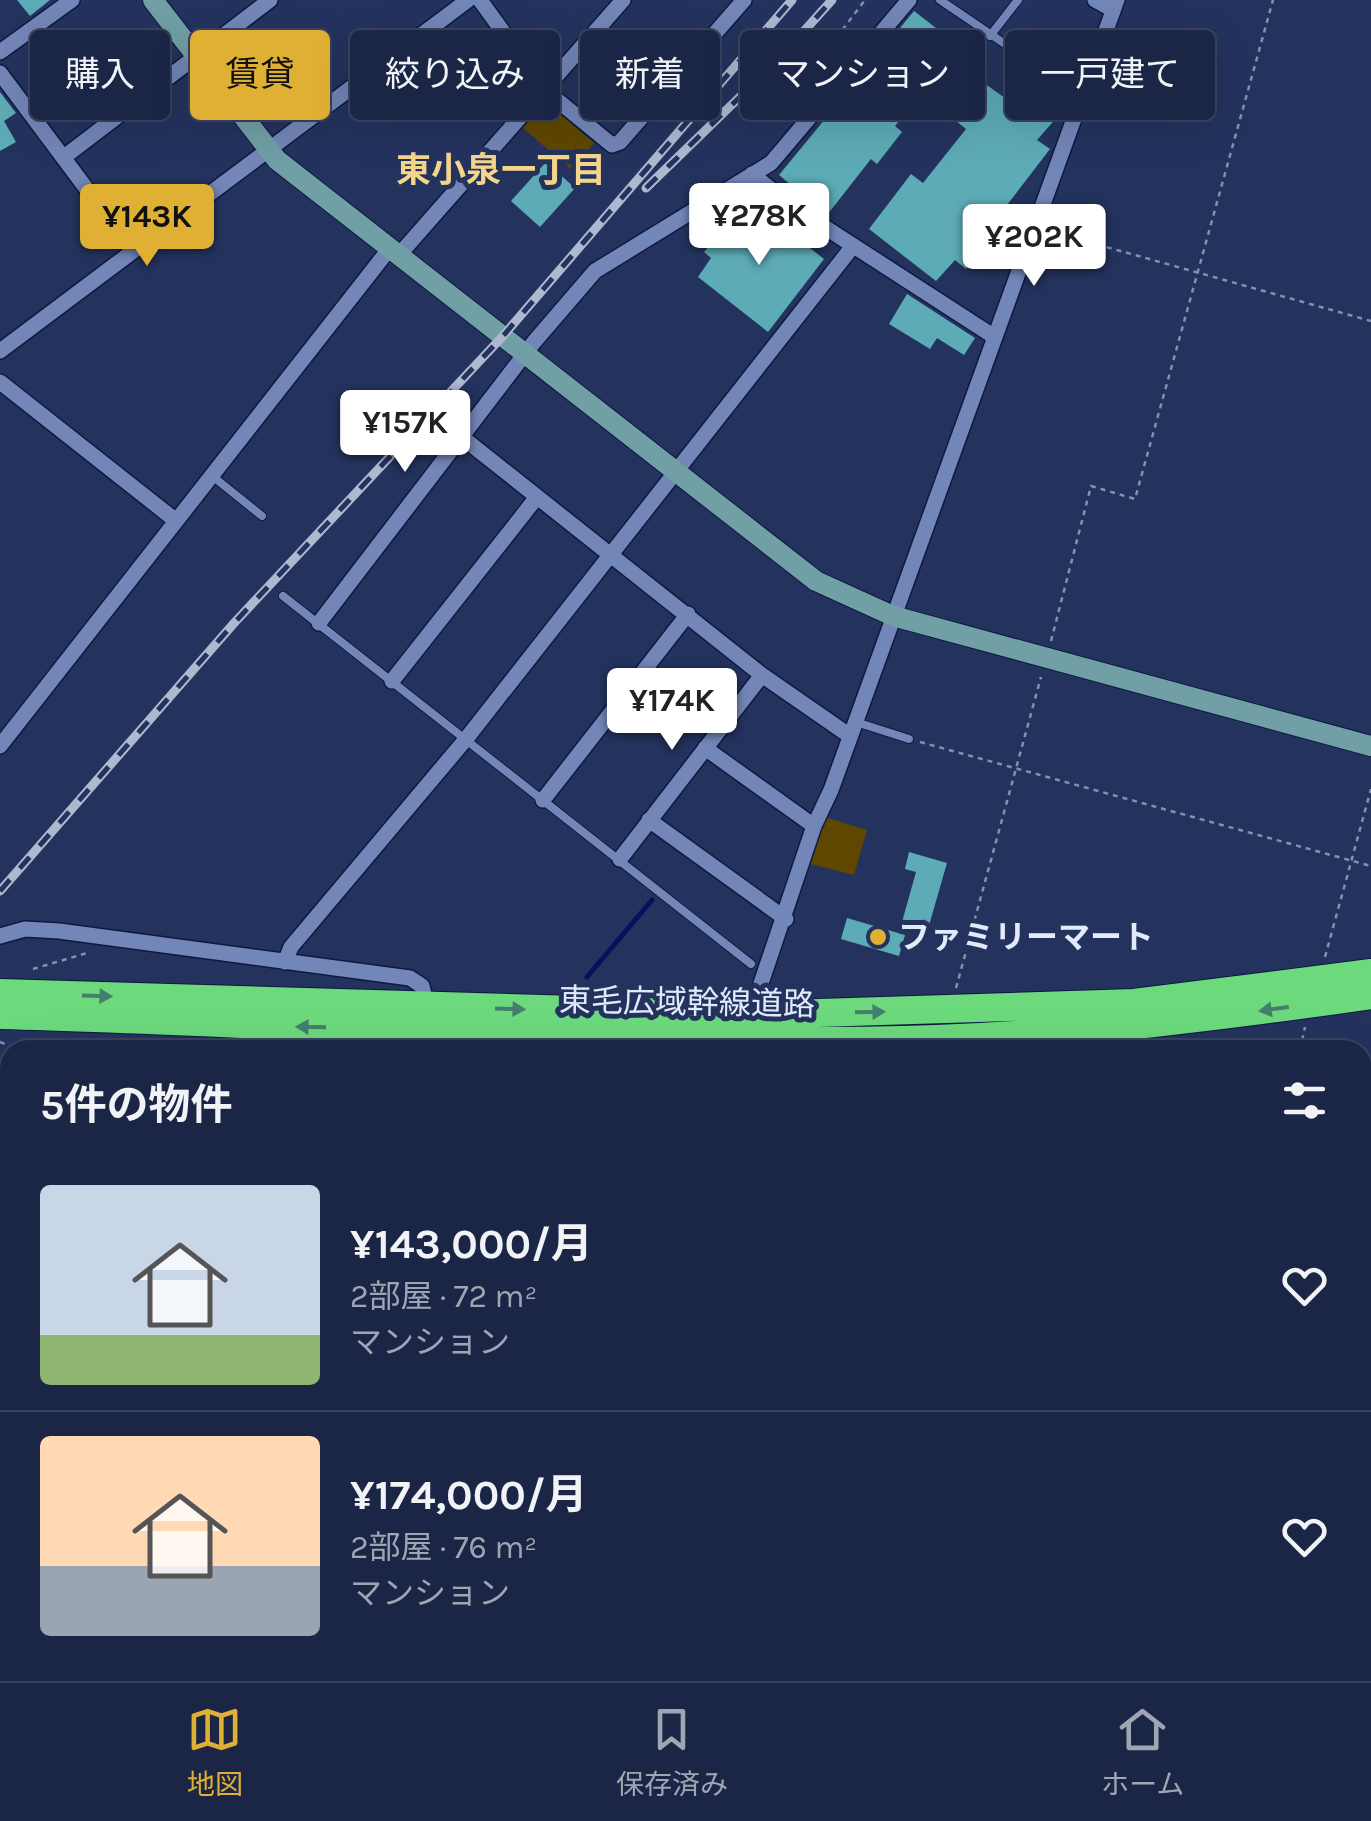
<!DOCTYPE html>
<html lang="ja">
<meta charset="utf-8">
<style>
body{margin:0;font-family:Karla,"Noto Sans JP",sans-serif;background:#242e4d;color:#f1f3f6;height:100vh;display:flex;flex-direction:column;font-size:38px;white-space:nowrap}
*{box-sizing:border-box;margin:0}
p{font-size:32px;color:#a0a5b3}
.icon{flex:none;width:55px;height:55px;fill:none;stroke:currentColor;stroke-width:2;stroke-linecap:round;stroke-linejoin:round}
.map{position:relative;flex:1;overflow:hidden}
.panel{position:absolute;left:0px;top:1040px;width:1372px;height:642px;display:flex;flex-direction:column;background:#1b2646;border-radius:30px 30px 0 0;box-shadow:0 10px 40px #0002,0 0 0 2px #39435f}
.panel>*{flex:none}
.hud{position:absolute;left:30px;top:30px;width:1312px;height:90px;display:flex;gap:20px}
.price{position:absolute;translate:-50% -85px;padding:0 22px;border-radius:10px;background:#fff;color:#222;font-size:32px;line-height:65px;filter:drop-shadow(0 2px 5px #0008)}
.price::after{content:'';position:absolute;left:50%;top:60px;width:30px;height:22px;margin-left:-15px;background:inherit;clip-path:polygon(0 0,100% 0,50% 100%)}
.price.on{background:#dfb033;color:#111}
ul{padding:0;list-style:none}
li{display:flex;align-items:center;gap:30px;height:250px;padding:0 40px}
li+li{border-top:2px solid #39435f}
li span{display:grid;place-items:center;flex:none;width:280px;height:200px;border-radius:10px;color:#555}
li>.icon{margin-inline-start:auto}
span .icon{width:120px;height:120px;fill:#fffc;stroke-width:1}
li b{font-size:42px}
h2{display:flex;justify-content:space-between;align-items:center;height:120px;padding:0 40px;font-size:42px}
.pill{padding:0 35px;border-radius:10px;background:#1b2646;box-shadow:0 10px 40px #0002,0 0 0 2px #39435f;font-size:35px;line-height:90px}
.pill.on{background:#dfb033;color:#111}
.tab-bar{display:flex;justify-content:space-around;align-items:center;height:140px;border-top:2px solid #39435f;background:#1b2646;font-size:28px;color:#a0a5b3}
.tab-bar a{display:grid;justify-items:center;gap:5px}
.tab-bar .on{color:#dfb033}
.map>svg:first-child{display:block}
.green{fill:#5f4700}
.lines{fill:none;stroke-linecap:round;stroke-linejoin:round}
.stream{stroke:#07105f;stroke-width:5}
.building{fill:#5dabb6}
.lane-casing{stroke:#0d1941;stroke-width:10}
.street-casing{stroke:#0d1941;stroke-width:18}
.secondary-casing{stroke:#0d1941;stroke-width:22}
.highway-casing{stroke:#0d1941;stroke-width:30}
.path{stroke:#8590ad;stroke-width:2.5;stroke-dasharray:5 5;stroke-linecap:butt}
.lane{stroke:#7386b8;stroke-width:8}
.street{stroke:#7386b8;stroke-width:15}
.secondary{stroke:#719fa6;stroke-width:20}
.highway{stroke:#6cd97d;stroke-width:28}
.rail-casing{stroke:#aeb8cf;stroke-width:9}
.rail{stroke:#24335e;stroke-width:5;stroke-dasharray:15;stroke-linecap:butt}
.oneway{fill:#447e6c}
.poi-dot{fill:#dfb033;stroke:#24335e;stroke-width:4}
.labels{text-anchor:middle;stroke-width:10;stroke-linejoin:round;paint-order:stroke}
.poi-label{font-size:32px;font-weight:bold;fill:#e3eafa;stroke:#24335e;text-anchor:start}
.street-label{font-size:32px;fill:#e3eafa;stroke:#24335e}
.neighbourhood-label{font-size:35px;font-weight:bold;fill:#f5d58b;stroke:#24335e}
</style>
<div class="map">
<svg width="1371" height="1681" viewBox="0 0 1371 1681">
<rect width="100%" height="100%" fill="#24335e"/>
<path class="green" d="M 541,107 L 553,108 L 594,143 L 571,169 L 523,128 Z
M 825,817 L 867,830 L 854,875 L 811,864 Z"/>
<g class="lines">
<path class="stream" d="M 587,977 L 652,900
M 0,1681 L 10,1668"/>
</g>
<path class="building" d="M 17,0 L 50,0 L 30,16 Z
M 914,11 L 976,59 L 967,71 L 1019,108 L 1034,91 L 1035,81 L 1071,93 L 1066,107 L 1037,140 L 1050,149 L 1007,205 L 1014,210 L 966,269 L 955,260 L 936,281 L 869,229 L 911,174 L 923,183 L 966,129 L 939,107 L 932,114 L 916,100 L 895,126 L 902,132 L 877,164 L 871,159 L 827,215 L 779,175 Z
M 0,92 L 16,113 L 4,121 L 16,142 L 0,151 Z
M 546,162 L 575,188 L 540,227 L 511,201 Z
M 757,207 L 824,259 L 768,332 L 698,277 L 711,258 L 704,252 L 725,226 L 735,234 Z
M 907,294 L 975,338 L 964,355 L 937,338 L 930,349 L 889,324 Z
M 909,852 L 947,863 L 928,929 L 902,922 L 916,872 L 905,869 Z
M 847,918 L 905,935 L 899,956 L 841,939 Z"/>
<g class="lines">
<defs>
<path id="lane" d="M 940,0 L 1005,44 L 1089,74
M 990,36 L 1018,0
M 211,475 L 262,516
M 283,596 L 751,964
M 856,722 L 909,739"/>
<path id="street" d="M 480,0 L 545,90 L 612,145 L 620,142 L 744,0
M 1095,0 L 1113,10
M 0,52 L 72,0
M 0,73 L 133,251
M 64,157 L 270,0
M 752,174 L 792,206 L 993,336
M 399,255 L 623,0
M 0,351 L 468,0
M 0,382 L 175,520
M 463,438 L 762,675 L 850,736
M 319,623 L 534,342 L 595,271 L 771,163 L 909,0
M 392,681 L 537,497
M 0,746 L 390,248
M 705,748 L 814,826
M 543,800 L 688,614
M 649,820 L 786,919
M 620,859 L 762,675
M 0,936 L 25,929 L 59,931 L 410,978 L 422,986 L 427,1006
M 285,962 L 291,947 L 466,739 L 853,246
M 750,1016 L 814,826 L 831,790 L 1117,0
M 0,1082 L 10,1082
M 0,1297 L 10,1285
M 322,1681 L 329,1672"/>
<path id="secondary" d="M 153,0 L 277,160 L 816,581 L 893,616 L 1371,746"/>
<path id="highway" d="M 0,993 L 751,1015 L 1134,1003 L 1371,973
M 0,1015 C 312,1023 624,1049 936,1039 C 1082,1034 1226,1016 1371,995"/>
</defs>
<use href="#lane" class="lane-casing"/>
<use href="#street" class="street-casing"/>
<use href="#secondary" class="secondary-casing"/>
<use href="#highway" class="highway-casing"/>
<path class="path" d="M 751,116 L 768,112 L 789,100 L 865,0
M 1049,231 L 1371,321
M 1051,641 L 1091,486 L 1135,499 L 1273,0
M 920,742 L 1371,866
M 1325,957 L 1371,789
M 33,969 L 87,953
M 956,988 L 1041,677
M 0,1042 L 19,1050
M 1300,1050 L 1305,1027
M 1362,1469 L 1371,1471
M 405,1672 L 412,1681
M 962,1672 L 970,1681
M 1123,1681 L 1125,1672"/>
<use href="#lane" class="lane"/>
<use href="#street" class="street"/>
<use href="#secondary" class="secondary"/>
<use href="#highway" class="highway"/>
<defs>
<path id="rail" d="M 646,188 L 778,60 L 832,0
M 0,891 L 235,622 L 503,336 L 792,0"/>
</defs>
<use href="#rail" class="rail-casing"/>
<use href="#rail" class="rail"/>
</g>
<defs><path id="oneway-solid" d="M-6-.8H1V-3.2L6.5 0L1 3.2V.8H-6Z" transform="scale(2.5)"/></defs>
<g class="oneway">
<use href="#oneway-solid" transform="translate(97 996) rotate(2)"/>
<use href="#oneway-solid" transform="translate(510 1009) rotate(2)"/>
<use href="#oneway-solid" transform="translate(1274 1009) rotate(172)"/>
<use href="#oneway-solid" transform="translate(870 1012) rotate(-1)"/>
<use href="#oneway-solid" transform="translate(311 1027) rotate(-179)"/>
</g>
<circle class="poi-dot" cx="878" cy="937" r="10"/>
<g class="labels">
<g class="poi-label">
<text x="898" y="948">ファミリーマート</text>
</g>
<g class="street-label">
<text transform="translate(687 1002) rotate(1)" y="11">東毛広域幹線道路</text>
</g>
<g class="neighbourhood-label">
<text x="501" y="182">東小泉一丁目</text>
</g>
</g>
</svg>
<b class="price" style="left:759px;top:268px">¥278K</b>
<b class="price on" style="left:147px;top:269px">¥143K</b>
<b class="price" style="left:1034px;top:289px">¥202K</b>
<b class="price" style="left:405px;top:475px">¥157K</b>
<b class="price" style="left:672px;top:753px">¥174K</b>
<div class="hud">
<a class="pill">購入</a>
<a class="pill on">賃貸</a>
<a class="pill">絞り込み</a>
<a class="pill">新着</a>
<a class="pill">マンション</a>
<a class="pill">一戸建て</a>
</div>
<section class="panel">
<h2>5件の物件<svg class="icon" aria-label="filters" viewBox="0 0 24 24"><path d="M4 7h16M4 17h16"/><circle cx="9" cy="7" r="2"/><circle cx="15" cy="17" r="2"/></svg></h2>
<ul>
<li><span style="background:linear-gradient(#c9d6e8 75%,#8fb573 0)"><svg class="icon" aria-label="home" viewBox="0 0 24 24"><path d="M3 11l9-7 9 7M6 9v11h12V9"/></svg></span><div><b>¥143,000/月</b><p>2部屋 · 72 m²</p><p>マンション</p></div><svg class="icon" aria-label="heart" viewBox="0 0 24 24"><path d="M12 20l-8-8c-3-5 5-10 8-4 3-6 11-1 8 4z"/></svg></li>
<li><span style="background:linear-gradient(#ffd9b3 65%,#9aa5b1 0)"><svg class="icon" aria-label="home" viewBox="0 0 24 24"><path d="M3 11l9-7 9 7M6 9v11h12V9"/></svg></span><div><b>¥174,000/月</b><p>2部屋 · 76 m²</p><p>マンション</p></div><svg class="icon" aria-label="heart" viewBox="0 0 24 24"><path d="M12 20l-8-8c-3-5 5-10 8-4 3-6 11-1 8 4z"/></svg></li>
</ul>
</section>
</div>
<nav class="tab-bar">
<a class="on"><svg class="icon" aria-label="map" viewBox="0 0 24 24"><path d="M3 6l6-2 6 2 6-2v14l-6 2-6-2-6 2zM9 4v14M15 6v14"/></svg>地図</a>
<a><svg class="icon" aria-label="saved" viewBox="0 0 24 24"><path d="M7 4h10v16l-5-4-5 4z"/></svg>保存済み</a>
<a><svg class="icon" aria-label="home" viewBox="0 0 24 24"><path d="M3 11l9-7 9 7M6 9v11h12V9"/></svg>ホーム</a>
</nav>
